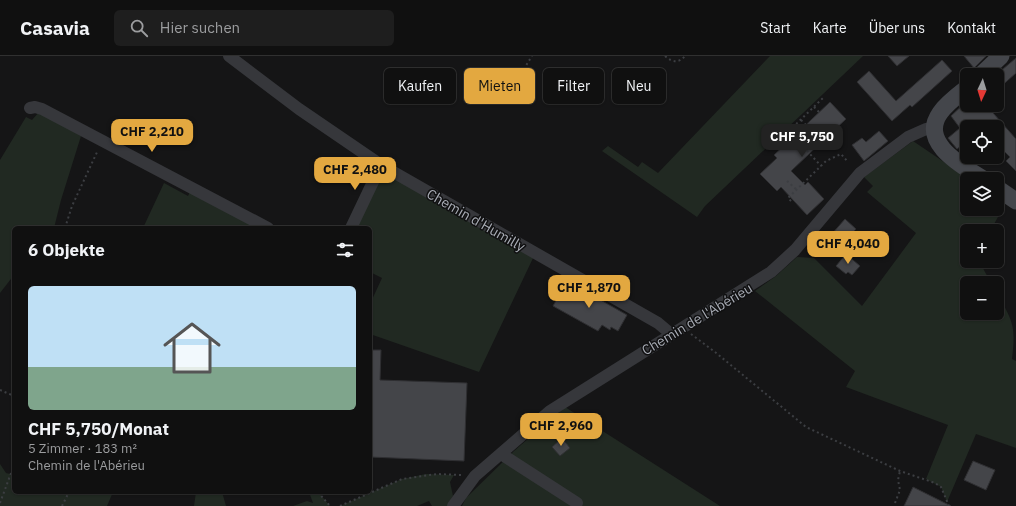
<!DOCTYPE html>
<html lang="de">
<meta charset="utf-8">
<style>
body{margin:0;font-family:"IBM Plex Sans",sans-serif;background:#1e1e1e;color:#f1f3f6;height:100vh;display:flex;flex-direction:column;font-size:15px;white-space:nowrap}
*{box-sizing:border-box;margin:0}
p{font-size:13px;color:#9c9d9f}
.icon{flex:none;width:22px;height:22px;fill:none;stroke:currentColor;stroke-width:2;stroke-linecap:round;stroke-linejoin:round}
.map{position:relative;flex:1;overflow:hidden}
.details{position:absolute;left:12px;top:170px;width:360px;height:268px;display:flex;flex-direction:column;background:#101010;border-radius:6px;box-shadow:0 1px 3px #0004,0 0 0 1px #303030}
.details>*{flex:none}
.banner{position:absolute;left:384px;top:12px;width:380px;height:36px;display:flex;gap:8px}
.needle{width:26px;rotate:184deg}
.tools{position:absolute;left:960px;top:12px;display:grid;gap:8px}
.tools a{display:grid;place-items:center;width:44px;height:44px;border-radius:6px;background:#101010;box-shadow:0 1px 3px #0004,0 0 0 1px #303030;font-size:20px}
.price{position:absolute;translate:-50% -34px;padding:0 9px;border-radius:8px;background:#e3a840;color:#111;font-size:13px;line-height:26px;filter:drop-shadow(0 1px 2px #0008)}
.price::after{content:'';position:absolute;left:50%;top:24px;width:12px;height:9px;margin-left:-6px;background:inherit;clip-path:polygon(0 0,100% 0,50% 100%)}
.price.selected{background:#222;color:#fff}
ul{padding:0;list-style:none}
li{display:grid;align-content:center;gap:8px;height:212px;padding:0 16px}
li+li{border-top:1px solid #303030}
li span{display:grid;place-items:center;height:124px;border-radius:6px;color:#555}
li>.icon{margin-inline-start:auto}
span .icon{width:72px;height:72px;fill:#fffc;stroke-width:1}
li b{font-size:17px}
h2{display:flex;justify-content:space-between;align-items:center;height:48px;padding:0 16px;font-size:17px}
.chip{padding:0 14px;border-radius:6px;background:#101010;box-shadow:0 1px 3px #0004,0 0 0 1px #303030;font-size:14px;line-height:36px}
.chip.selected{background:#e3a840;color:#111}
header{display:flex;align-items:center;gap:24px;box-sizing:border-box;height:56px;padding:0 20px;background:#101010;border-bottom:1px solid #303030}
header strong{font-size:19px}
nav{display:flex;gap:22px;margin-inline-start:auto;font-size:14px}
.search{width:280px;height:36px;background:#1e1e1e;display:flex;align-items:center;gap:10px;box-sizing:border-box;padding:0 14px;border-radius:6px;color:#9c9d9f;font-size:15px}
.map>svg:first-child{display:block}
.green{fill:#212922}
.building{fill:#444549;stroke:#2f2f32}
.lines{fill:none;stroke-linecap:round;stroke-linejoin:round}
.path{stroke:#3c3e42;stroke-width:2;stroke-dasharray:2 3;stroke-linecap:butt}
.street{stroke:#36373b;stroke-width:12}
.secondary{stroke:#44464b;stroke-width:17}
.labels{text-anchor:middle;stroke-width:3;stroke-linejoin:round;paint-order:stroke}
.street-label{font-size:14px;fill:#a8acb5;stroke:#101011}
</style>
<header>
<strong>Casavia</strong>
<div class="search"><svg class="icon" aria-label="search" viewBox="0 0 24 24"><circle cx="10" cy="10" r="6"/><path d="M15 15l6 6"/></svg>Hier suchen</div>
<nav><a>Start</a><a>Karte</a><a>Über uns</a><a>Kontakt</a></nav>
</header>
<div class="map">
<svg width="1016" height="450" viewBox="0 0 1016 450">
<rect width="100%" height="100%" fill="#151516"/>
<path class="green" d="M 770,0 L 863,0 L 705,150 L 697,161 L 602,95 L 608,90 L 638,111 L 642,106 L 658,117 Z
M 40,55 L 81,80 L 61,144 L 54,172 L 14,172 L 14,219 L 0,237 L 0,104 L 26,61 L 32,64 Z
M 913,85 L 969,123 L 967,123 L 967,153 L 997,153 L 997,142 L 1006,147 L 990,175 L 967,175 L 967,205 L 979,205 L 991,227 L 967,227 L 967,257 L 997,257 L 997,237 C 1013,266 1016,269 1012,303 L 1016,305 L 1016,392 L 976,378 L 947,446 L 941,431 L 926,423 L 948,369 L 846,331 L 855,315 L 755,235 L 776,220 L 797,201 L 814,202 L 862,250 L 916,177 L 867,136 L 873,130 L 864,121 Z
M 381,118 L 386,118 L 534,200 L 479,316 L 370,278 L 370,248 L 382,222 L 370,216 L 370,172 L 355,172 Z
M 164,127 L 188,140 L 190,136 L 257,172 L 143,172 Z
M 565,351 L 720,450 L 462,450 L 466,442 L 514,395 Z
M 0,408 L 6,417 L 10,418 L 14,411 L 14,436 L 113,436 L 107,450 L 0,450 Z
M 426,418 L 454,419 L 450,426 L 453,440 L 447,450 L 432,450 L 429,445 L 417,450 L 340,450 L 402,423 Z
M 196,436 L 222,436 L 226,450 L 194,450 Z
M 309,436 L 318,436 L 330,450 L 293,450 L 307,445 L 313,447 Z"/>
<path class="building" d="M 888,0 L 909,0 L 897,10 Z
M 964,0 L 986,0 L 974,12 Z
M 1016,2 L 1016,17 L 997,34 L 997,19 L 996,19 Z
M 942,4 L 952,15 L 912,51 L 910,49 L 892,65 L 857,26 L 869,15 L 896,45 Z
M 967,45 L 967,49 L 986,49 L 1016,83 L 1016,115 L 1006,105 L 1010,101 L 997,88 L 997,71 L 967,71 L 967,85 L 957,93 L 948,82 L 960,72 L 951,60 Z
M 830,46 L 846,63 L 791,115 L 805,129 L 808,126 L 824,143 L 807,159 L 781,131 L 777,135 L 760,118 L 777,102 L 774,99 Z
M 879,75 L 888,85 L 864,105 L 852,89 L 862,82 L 866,86 Z
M 845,163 L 856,173 L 841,189 L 831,179 Z
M 846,198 L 860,210 L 852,219 L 848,216 L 846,218 L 836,210 Z
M 567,225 L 627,259 L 618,275 L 611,271 L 610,274 L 602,269 L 598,275 L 553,250 Z
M 370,294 L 381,294 L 380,324 L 467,327 L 464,405 L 370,401 Z
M 562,382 L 570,392 L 560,400 L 552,391 Z
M 973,405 L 995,414 L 986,434 L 964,424 Z
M 913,431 L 951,450 L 904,450 Z"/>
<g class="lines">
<path class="path" d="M 665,0 C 672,6 678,8 685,0
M 513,30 L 532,0
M 814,51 L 819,56
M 801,64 L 806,69
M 789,75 L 824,41
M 781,92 L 777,87 L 789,75 L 821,110
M 787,125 L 797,134
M 791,145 L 788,142 L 826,105 L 841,98 L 848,106
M 65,172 L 72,150 L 98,94
M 691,278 L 715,296 L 806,371 L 900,415 L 935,427 L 941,431 L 949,450
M 0,334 L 14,340
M 318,436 L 330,450
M 0,447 L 14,409
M 895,447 L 900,434 L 898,424 L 900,415
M 62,450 L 69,436
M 340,450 L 402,423 L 437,418 L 461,419"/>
<path class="street" d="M 229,0 L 299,53 L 381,109 L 658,267 L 671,278
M 30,52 L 35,51 L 42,53 L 268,172
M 351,172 L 381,109
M 501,398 L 577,447
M 453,450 L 475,420 L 550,355 L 771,216 L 795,194 L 860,117 L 908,81 L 926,73 L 935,72"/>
<path class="secondary" d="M 981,19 L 1001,0
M 967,32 C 958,39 947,47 940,57 C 919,87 963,110 983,123
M 997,132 L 1016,145"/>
</g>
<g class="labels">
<g class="street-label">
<text transform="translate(476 164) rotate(30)" y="5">Chemin d'Humilly</text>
<text transform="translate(697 263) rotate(-31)" y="5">Chemin de l'Abérieu</text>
</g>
</g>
</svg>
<div class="tools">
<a><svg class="needle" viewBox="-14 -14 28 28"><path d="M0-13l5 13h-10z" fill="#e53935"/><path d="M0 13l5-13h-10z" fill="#9c9d9f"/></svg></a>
<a><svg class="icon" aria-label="locate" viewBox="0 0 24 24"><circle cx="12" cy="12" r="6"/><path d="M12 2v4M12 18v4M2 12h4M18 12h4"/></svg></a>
<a><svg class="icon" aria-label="layers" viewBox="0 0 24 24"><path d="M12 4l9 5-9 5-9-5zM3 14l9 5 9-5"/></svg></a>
<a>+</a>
<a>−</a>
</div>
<b class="price" style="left:152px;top:97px">CHF 2,210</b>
<b class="price selected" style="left:802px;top:102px">CHF 5,750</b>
<b class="price" style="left:355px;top:135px">CHF 2,480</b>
<b class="price" style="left:848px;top:209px">CHF 4,040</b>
<b class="price" style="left:589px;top:253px">CHF 1,870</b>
<b class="price" style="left:561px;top:391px">CHF 2,960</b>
<div class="banner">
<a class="chip">Kaufen</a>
<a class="chip selected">Mieten</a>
<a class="chip">Filter</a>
<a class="chip">Neu</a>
</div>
<section class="details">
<h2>6 Objekte<svg class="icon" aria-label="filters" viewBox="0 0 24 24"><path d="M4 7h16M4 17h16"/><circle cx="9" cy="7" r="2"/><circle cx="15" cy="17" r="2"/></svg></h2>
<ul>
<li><span style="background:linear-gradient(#bfe0f5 65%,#7fa58c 0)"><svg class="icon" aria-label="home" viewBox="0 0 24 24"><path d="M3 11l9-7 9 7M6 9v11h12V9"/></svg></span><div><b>CHF 5,750/Monat</b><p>5 Zimmer · 183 m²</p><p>Chemin de l'Abérieu</p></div></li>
</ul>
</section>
</div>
